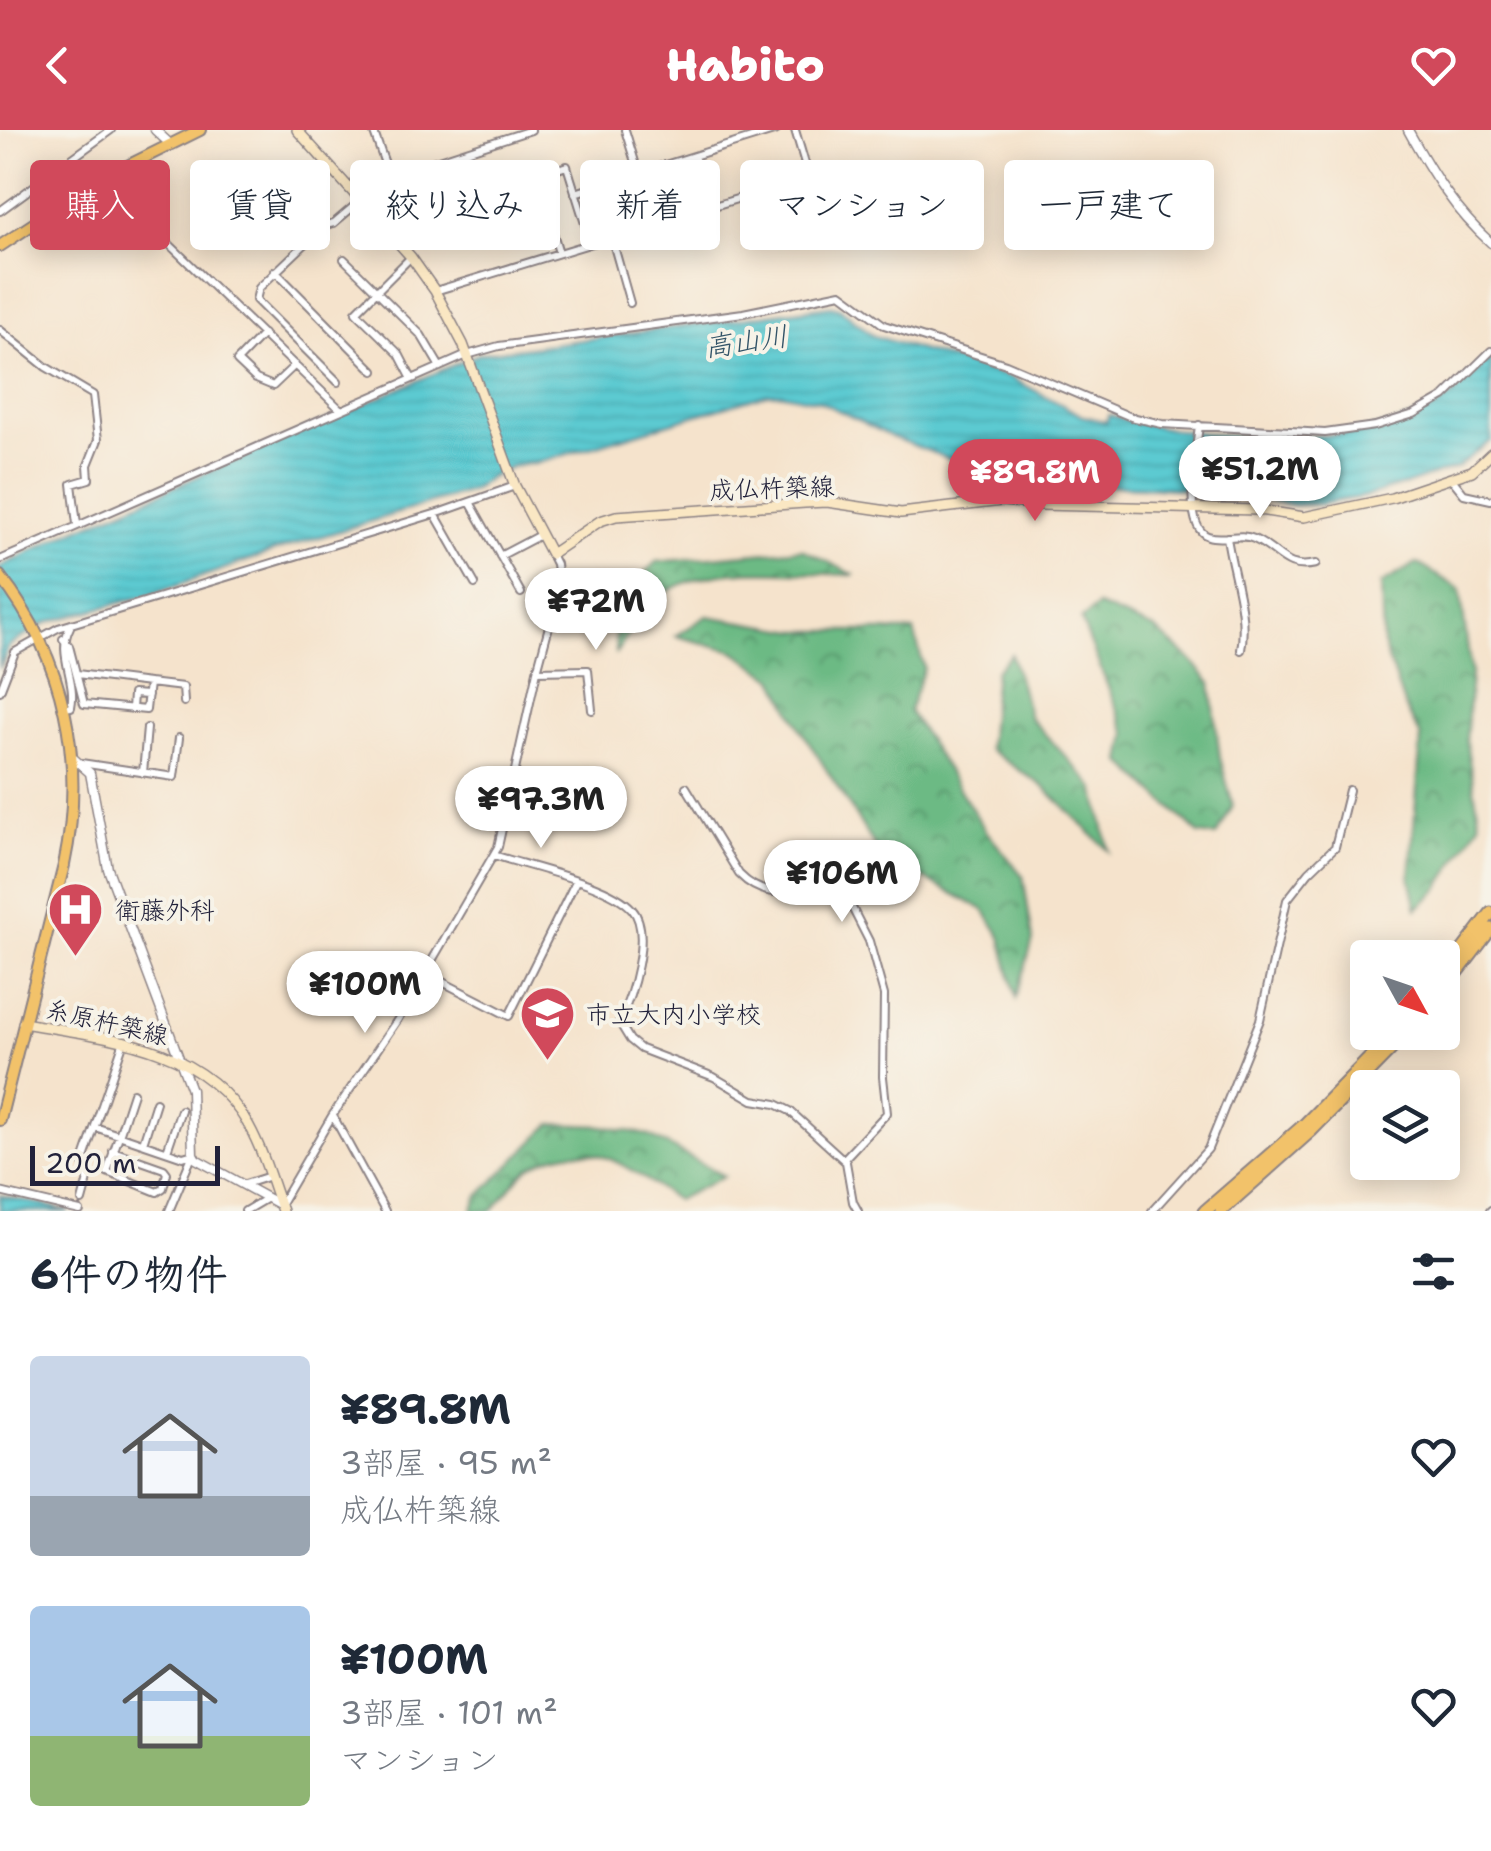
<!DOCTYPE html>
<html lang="ja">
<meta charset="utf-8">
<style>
body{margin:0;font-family:"Shantell Sans","Klee One",sans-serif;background:#f6f6f7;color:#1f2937;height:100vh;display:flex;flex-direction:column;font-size:38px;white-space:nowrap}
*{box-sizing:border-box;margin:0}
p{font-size:32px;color:#747a83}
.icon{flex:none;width:55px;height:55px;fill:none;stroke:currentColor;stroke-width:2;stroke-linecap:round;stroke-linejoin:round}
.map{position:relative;height:1081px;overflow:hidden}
.panel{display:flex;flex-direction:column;background:#fff;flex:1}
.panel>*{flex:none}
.guide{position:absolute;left:30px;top:30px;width:1432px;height:90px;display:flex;gap:20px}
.needle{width:65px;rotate:130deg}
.tools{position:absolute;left:1350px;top:810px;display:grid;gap:20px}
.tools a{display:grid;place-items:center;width:110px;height:110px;border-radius:10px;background:#fff;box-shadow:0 5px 25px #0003;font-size:50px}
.scale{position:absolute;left:30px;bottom:25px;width:190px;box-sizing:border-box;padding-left:10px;border:5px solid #22223b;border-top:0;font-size:28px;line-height:35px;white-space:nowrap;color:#22223b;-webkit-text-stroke:8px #f7f3e8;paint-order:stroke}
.price{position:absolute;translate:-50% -85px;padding:0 22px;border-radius:35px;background:#fff;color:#222;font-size:32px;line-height:65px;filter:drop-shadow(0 2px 5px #0008)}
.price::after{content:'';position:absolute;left:50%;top:60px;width:30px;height:22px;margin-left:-15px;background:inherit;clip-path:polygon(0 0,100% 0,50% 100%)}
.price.active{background:#d1495b;color:#fff}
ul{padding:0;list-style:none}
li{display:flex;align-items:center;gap:30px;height:250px;padding:0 30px}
li span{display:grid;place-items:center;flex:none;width:280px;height:200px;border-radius:10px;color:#555}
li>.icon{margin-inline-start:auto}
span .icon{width:120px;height:120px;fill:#fffc;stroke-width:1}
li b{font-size:42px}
h2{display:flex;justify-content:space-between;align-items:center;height:120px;padding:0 30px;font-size:42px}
.chip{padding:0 35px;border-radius:10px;background:#fff;box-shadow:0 5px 25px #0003;font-size:35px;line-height:90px}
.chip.active{background:#d1495b;color:#fff}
header{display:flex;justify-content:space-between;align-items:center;height:130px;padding:0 30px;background:#d1495b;color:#fff;font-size:45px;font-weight:800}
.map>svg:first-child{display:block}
.forest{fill:url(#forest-crowns);stroke:#476e60;stroke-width:2.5}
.water{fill:url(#water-rules);stroke:#3f7686;stroke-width:2.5}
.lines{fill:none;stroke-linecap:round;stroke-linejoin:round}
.minor-casing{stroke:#8c8284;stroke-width:10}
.tertiary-casing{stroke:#8c8284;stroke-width:11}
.secondary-casing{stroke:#8c8284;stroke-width:12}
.primary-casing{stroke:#8c8284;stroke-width:14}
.trunk-casing{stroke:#8c8284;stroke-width:14}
.motorway-casing{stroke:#8c8284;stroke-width:15}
.minor{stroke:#fff;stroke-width:6}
.tertiary{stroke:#fff;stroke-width:8}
.secondary{stroke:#fae7c3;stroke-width:9}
.primary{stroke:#f2c26a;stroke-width:10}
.trunk{stroke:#f2c26a;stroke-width:10}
.motorway{stroke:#f2c26a;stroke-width:11}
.labels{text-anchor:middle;stroke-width:8;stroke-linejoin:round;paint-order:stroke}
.street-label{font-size:25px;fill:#22223b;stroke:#f7f3e8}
.poi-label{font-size:25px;fill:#22223b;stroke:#f7f3e8;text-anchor:start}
.water-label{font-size:28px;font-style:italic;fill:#335468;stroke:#f7f3e8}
</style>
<header><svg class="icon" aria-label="back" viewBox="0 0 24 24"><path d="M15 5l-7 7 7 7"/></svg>Habito<svg class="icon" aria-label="heart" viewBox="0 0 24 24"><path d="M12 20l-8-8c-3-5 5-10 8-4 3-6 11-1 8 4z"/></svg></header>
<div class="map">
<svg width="1491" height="1081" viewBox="0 0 1491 1081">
<defs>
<pattern id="forest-crowns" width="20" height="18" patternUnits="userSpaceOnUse" patternTransform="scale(2.5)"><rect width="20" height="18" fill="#6cba84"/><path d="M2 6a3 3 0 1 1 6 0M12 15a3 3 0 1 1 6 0" fill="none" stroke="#58976d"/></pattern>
<pattern id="water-rules" width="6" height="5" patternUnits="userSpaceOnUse" patternTransform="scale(2.5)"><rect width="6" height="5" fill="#5ccad1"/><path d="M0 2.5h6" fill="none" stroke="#50adb4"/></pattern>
</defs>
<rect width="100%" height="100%" fill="#f7f3e8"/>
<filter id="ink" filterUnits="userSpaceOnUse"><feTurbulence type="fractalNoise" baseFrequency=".01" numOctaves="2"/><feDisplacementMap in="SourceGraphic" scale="20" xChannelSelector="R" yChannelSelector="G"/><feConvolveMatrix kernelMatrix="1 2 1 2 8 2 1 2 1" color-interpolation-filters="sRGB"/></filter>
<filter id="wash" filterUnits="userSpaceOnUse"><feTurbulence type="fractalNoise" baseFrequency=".0048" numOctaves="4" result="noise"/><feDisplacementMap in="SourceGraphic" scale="40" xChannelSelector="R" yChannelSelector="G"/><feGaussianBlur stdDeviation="2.25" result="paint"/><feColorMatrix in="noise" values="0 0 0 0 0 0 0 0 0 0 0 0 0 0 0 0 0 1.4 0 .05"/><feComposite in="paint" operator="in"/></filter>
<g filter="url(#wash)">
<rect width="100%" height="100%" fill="#f5e3cc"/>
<path class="forest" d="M 802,419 L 855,445 C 799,444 704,429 659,468 C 642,482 628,505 616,523 L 614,472 L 656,432 Z
M 1417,433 L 1460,459 L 1471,543 L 1466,612 L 1480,693 L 1437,761 L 1417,779 L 1410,747 L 1421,607 L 1404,575 L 1383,514 L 1381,454 Z
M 1098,476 L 1155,499 L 1191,530 L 1211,553 L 1220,628 L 1233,676 L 1216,706 L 1199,704 L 1122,632 L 1127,604 L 1081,490 Z
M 707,486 L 797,501 L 914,501 L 924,538 L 909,581 L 986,701 L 1023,746 L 1033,810 L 1016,868 L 1001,807 L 984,780 L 881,726 L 800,598 L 775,549 L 734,521 L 676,506 Z
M 1011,524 L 1030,588 L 1095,658 L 1109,721 L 1043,656 L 988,619 L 995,541 Z
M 551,994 L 603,996 L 648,1005 L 724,1046 L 676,1070 C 629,1040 593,1002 534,1035 C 517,1044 506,1068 491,1081 L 472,1081 L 477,1068 Z"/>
<path class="water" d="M 831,176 L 839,178 L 874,206 L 1009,247 L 1083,286 L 1106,292 L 1109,285 C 1194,311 1346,320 1428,281 C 1454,269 1472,247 1491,226 L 1491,311 L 1457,337 L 1407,354 L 1367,366 L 1321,374 L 1294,375 L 1214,361 L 1003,349 L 897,309 L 819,271 L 780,263 L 766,264 L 534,334 C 512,332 489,346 473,360 L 283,418 L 153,464 L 48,492 L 9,516 L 0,539 L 0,437 L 64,405 L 479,224 Z
M 0,1065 L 70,1081 L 0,1081 Z"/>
</g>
<g filter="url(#ink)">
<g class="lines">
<defs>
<path id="minor" d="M 373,0 L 389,45
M 625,0 L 654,93
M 694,26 L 711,77
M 101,50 L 100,61 L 117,96 L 140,86 L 341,280
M 597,56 L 630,173
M 349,59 L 531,0
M 575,63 L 777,0
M 0,81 L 111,0
M 324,96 L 259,158 L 256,170 L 338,252
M 304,100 L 334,93 L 360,71
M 559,123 L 536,46 L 567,36 L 591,113
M 411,127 L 356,182 L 399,224 L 412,249
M 344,129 L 421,205 L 440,237
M 275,141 L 374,241
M 435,161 L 809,47 L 795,0
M 0,200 L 46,237 L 93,265 L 98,310 L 88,335 L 89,349 L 72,354 L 77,394
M 263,204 L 237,231 L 256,249 L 273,256 L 295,235
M 1199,295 C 1197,317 1181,397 1208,406 C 1222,411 1240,402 1254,409 C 1280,421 1284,441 1316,434
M 1451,348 L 1464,364 L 1491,370
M 470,372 L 521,463
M 435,384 L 475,454
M 1227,407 C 1232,444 1248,482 1241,520
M 500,426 L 540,405
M 0,430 L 467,225 L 499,216 L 743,183 L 841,163 L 884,195 L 1006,234 L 1131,287 L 1162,294 L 1325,303 L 1375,296 L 1414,284 L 1444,267 L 1491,221
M 63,509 L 69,516 L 84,574 L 146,580 L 149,553 L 77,544
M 537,541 L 588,540 L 592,580
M 149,553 L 183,557 L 184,572
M 0,561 L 15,522 L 58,498 L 441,382 L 515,356
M 64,578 L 71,577 C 77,549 56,524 70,497
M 132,579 L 133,564 L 148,565
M 81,633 L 174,647 L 179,608
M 143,643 L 147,598
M 686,657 L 739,744 C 773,779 803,752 843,760 L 869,811 L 884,865 L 883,947 L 887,983 L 844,1029
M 494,725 C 528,737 609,753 632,779 C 653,802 631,868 619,892 L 630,910 L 641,919 L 714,947 L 753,970 L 776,974 L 790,981 L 846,1032 L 853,1072 L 858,1081
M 425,843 L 509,886 L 576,751
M 333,986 L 385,1081
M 95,997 L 183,1027 L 193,1024 L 169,1081
M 143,1013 L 156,972
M 113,1021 L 164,1039 L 167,1043 L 163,1058 L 157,1062 L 107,1042 L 133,963
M 167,1021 L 181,980
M 245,1054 L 270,1046
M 0,1062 L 80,1081
M 82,1071 L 88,1049 L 83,1031 L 124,911
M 280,1075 L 332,986 L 398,889 L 498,717 L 537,541 L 559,459 L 556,434 L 551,424
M 245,1081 L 267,1068
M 1152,1081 L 1208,1019 L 1260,890 L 1287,770 L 1309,742 L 1335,717 L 1349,660
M 1490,1081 L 1491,1080"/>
<path id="tertiary" d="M 155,0 L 169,13
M 1408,0 C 1431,42 1455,81 1491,113
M 72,627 L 90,643 L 108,739 L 191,960 L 193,1024 L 196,1029 L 280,1075"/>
<path id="secondary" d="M 297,0 L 411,127 L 435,161 L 463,214 L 515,356 L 551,424 L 600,391 L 616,386 L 805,373 L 827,372 L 901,383 L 1002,371 L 1040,375 L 1259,380 L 1304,387 L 1392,368 L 1451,348 L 1472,341 L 1491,323
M 23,893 C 105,907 202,914 248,994 C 263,1021 272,1052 282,1081"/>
<path id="primary" d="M 0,116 L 101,49 L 200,0"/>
<path id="trunk" d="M 0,446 C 65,529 86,632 64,735 L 0,990"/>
<path id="motorway" d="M 1442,847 L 1491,783
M 1442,863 L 1491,799
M 1205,1081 L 1304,995 L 1395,902
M 1221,1081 L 1311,1001 L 1408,902"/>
</defs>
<use href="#minor" class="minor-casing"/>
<use href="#tertiary" class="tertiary-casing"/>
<use href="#secondary" class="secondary-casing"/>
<use href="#primary" class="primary-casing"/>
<use href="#trunk" class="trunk-casing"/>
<use href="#motorway" class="motorway-casing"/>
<use href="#minor" class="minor"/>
<use href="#tertiary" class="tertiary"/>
<use href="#secondary" class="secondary"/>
<use href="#primary" class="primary"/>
<use href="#trunk" class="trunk"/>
<use href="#motorway" class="motorway"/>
</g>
</g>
<defs>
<symbol id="hospital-pin" viewBox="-11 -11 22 30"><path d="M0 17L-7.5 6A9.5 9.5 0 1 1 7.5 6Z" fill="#d1495b" stroke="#f7f3e8"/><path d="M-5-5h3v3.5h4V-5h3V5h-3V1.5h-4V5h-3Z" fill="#fff"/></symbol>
<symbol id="school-pin" viewBox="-11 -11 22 30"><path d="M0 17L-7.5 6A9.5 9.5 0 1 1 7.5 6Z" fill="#d1495b" stroke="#f7f3e8"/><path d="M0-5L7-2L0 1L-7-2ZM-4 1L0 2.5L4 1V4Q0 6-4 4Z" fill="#fff"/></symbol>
</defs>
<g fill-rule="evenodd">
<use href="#hospital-pin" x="44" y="748" width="63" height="86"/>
<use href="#school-pin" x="516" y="852" width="63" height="86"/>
</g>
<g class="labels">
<g class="street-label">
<text transform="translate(772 358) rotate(-2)" y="9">成仏杵築線</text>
<text transform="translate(107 892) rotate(13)" y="9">糸原杵築線</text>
</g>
<g class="poi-label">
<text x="115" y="789">衛藤外科</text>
<text x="586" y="893">市立大内小学校</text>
</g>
<g class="water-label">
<text transform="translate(746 211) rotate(-8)" y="10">高山川</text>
</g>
</g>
</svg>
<div class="tools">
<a><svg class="needle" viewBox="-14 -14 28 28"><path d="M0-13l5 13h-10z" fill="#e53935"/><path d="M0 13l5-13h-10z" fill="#747a83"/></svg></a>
<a><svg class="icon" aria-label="layers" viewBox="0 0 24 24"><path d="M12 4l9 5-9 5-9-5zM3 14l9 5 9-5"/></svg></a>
</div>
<div class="scale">200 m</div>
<b class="price" style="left:1260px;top:391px">¥51.2M</b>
<b class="price active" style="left:1035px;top:394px">¥89.8M</b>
<b class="price" style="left:596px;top:523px">¥72M</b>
<b class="price" style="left:541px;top:721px">¥97.3M</b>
<b class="price" style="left:842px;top:795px">¥106M</b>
<b class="price" style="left:365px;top:906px">¥100M</b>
<div class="guide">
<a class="chip active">購入</a>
<a class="chip">賃貸</a>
<a class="chip">絞り込み</a>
<a class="chip">新着</a>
<a class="chip">マンション</a>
<a class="chip">一戸建て</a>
</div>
</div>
<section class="panel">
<h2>6件の物件<svg class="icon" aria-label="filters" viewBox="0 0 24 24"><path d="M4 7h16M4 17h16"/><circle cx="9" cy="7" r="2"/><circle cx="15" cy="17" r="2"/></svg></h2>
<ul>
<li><span style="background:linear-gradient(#c9d6e8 70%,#9aa5b1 0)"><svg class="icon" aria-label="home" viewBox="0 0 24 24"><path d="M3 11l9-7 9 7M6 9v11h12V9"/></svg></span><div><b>¥89.8M</b><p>3部屋 · 95 m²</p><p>成仏杵築線</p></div><svg class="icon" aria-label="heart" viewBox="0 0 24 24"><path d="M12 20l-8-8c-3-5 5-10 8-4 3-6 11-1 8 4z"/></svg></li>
<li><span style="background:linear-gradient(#a9c7e8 65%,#8fb573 0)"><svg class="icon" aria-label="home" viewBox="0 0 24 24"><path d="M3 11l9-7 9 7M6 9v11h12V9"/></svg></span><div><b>¥100M</b><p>3部屋 · 101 m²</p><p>マンション</p></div><svg class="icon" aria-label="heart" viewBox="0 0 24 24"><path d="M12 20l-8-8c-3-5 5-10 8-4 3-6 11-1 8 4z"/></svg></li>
</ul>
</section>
